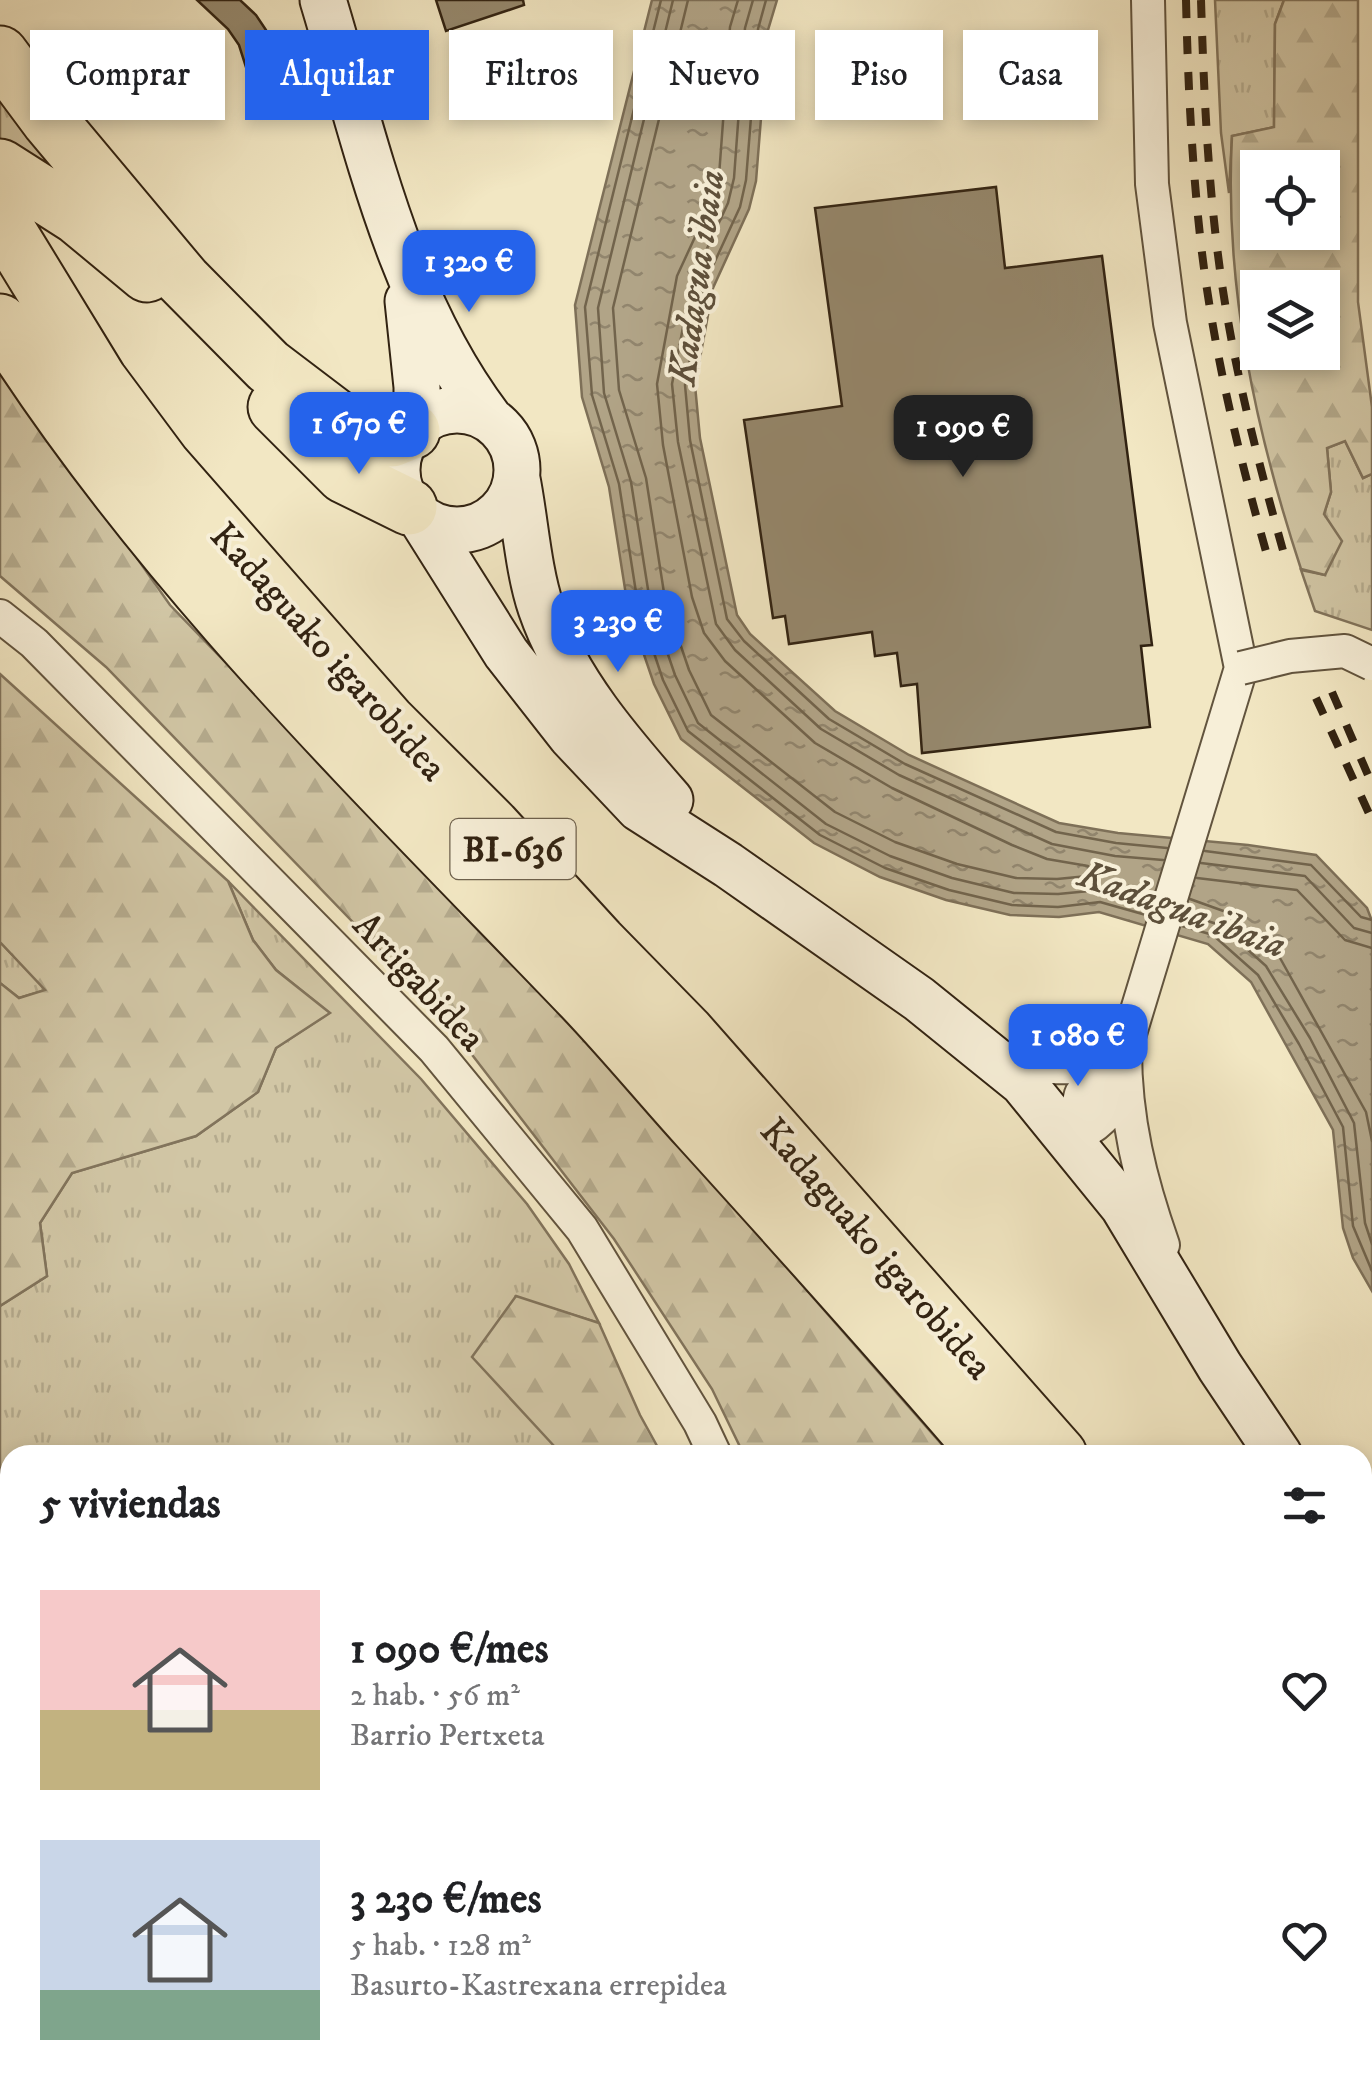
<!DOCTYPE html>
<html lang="es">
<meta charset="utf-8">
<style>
body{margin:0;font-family:"IM FELL DW Pica",serif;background:#f2f2f2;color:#202124;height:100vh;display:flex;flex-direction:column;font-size:38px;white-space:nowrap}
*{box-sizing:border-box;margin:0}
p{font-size:32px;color:#757577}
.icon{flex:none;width:55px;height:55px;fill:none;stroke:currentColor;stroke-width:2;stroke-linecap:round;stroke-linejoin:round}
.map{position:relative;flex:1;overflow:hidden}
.side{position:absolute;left:0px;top:1445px;width:1372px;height:642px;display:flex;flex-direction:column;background:#fff;border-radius:30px 30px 0 0;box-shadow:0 5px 15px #0003}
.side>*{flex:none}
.guide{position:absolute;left:30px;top:30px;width:1312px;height:90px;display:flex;gap:20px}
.buttons{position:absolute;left:1240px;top:150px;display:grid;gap:20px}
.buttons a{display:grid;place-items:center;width:100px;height:100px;border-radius:0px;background:#fff;box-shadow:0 5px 15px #0003;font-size:50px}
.price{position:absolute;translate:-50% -85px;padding:0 22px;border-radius:20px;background:#2563eb;color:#fff;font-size:32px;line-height:65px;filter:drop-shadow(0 2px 5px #0008)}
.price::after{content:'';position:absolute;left:50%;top:60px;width:30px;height:22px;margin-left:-15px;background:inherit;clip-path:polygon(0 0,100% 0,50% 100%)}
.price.on{background:#222;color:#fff}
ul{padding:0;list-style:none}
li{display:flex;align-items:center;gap:30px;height:250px;padding:0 40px}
li span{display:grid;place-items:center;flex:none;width:280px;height:200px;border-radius:0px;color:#555}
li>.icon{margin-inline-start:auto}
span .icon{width:120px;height:120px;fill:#fffc;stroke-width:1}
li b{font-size:42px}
h2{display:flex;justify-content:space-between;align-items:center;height:120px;padding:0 40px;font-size:42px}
.pill{padding:0 35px;border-radius:0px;background:#fff;box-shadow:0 5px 15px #0003;font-size:35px;line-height:90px}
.pill.on{background:#2563eb;color:#fff}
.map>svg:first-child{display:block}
.grass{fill:url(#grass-tufts);stroke:#82745c;stroke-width:2.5}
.forest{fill:url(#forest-firs);stroke:#82745c;stroke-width:2.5;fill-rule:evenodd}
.water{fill:url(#water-ripples);stroke:#7e7058;stroke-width:2.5}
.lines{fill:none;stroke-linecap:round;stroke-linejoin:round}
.shore{stroke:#72644c;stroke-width:2.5}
.building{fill:#96896e;stroke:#322312;stroke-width:2.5}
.street-casing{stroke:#62543e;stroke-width:36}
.secondary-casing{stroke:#322312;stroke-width:49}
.highway-casing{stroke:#322312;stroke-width:59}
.street{stroke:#f7efd8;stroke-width:32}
.secondary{stroke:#f7efd8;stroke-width:45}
.highway{stroke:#f2e7c3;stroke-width:55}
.rail{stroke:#322312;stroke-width:8;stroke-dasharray:18 18;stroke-linecap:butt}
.street-bridge-casing{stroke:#62543e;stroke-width:36;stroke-linecap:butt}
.street-bridge{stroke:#f7efd8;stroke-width:32}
.labels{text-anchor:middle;stroke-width:8;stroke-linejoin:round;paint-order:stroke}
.shield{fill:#f7efd8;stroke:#6d604d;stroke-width:2.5}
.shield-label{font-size:35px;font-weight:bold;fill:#322312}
.street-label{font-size:38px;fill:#322312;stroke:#f7efd8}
.water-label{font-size:40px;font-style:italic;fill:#5e503b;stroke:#f7efd8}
</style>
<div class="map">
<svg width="1372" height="2086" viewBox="0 0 1372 2086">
<defs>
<pattern id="grass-tufts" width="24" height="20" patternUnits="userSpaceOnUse" patternTransform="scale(2.5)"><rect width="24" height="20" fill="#d1c6a5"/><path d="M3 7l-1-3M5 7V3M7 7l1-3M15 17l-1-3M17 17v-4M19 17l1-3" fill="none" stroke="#b4aa8d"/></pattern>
<pattern id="forest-firs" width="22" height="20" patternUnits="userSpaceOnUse" patternTransform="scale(2.5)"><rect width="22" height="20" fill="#d1c6a5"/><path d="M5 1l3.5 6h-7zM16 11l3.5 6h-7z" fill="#b4aa8d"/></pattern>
<pattern id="water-ripples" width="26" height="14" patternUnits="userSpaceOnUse" patternTransform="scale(2.5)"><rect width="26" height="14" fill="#b1a487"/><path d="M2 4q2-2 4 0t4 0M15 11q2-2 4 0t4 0" fill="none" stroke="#91856d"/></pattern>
</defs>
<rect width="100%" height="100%" fill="#f2e7c3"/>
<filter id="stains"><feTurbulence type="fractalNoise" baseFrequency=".002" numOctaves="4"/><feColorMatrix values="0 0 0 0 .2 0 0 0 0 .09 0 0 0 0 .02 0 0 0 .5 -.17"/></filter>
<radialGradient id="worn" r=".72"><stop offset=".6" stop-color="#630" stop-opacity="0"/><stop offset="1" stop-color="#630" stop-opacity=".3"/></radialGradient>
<path class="grass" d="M 1215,0 L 1284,0 L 1275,24 L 1274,127 L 1232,136 L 1229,193 L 1221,133 Z
M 0,89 L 131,240 L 0,142 Z
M 1345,441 L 1363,478 L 1372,474 L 1372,630 L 1315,611 L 1301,570 L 1325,575 L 1324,514 L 1331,492 L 1327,448 Z
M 228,881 L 421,1079 L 527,1204 L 569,1264 L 599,1323 L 516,1297 L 555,1447 L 553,1455 L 10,1455 L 10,2078 L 676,2078 L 680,2086 L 0,2086 L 0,1306 L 47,1276 L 40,1223 L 72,1173 L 196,1136 L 258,1092 L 276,1048 L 329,1013 L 276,970 L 253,940 Z
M 0,942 L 46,990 L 19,998 L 0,983 Z"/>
<path class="forest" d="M 1284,0 L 1358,0 L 1358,302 L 1372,407 L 1372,474 L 1363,478 L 1345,441 L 1327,448 L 1331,492 L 1324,514 L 1342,541 L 1325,575 L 1301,569 C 1255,429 1224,285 1232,136 L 1274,127 L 1275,24 ZM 1258,168 L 1322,168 L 1322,232 L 1258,232 ZM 1258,288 L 1322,288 L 1322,352 L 1258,352 Z
M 0,364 L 170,605 L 557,1005 L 951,1455 L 744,1455 L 712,1389 L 614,1239 L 436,1008 L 106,667 L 0,576 Z
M 0,674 L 228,881 L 253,940 L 276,970 L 330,1013 L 276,1048 L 258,1092 L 196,1136 L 72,1173 L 40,1223 L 47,1276 L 0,1306 L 0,983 L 19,998 L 45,990 L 0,942 Z
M 516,1296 L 599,1323 L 640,1415 L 662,1455 L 553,1455 L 555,1447 L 472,1357 Z
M 1363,1945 L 1372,1956 L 1372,2086 L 986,2086 L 983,2078 L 1362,2078 Z
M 676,2078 L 900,2078 L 903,2086 L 680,2086 Z"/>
<path class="water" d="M 652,0 L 777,0 L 768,30 L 756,181 L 749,209 L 713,288 L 695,385 L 700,438 L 737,615 L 750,634 L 835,711 L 909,755 L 1059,823 L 1118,833 L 1248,845 L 1316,855 L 1367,908 L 1372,921 L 1372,1291 L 1353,1258 L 1343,1228 L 1333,1130 L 1251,982 L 1208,944 L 1099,912 L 1059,917 L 1010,915 L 946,900 L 880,877 L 814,843 L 681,739 L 654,684 L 628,608 L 609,487 L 582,397 L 575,305 Z"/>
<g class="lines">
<path class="shore" d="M 661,0 L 585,307 L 592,395 L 619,484 L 638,605 L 663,680 L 688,731 L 820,835 L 885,868 L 949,890 L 1012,905 L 1058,907 L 1100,902 L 1146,915
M 673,0 L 598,308 L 604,393 L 631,482 L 650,602 L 675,675 L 698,723 L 826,824 L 890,856 L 952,878 L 1014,893 L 1058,894 L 1100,890 L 1150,903
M 688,0 L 613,308 L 619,390 L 646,478 L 665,599 L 689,670 L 711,715 L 835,812 L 895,842 L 957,864 L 1016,878 L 1057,879 L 1088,876 L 1091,871 L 1088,866 L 1047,859 L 1012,845 L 892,788 L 815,743 L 725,661 L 704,633 L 692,597 L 663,445 L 657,384 L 677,276 L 713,198 L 719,176 L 730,27 L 738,0
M 753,0 L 745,28 L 734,178 L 728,203 L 692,281 L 672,384 L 678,442 L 716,624 L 735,650 L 821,729 L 899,775 L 1052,844 L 1115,856 L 1163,860
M 766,0 L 758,29 L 746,180 L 740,207 L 704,285 L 685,385 L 690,440 L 727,619 L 744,641 L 829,719 L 905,764 L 1056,832 L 1116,843 L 1167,848
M 1205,851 L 1311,865 L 1361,917 L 1372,920
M 1201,863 L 1305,876 L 1354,928 L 1372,933
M 1197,878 L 1297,890 L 1345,940 L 1372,948
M 1190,899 L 1229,913 L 1280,958 L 1366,1112 L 1372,1141
M 1186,914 L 1220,925 L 1266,966 L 1310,1038 L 1354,1123 L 1365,1223 L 1372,1244
M 1182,926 L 1213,935 L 1258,975 L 1299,1044 L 1343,1127 L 1353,1226 L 1372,1271"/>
</g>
<path class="building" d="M 197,0 L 240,0 L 256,15 L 266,30 L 284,92 L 280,106 L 268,110 L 258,105 L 239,45 L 228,29 Z
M 436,0 L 523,0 L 524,5 L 446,31 Z
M 996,187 L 1005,268 L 1102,256 L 1152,645 L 1141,646 L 1150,727 L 922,753 L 917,684 L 901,686 L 897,653 L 875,656 L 872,632 L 789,644 L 785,616 L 773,618 L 744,420 L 842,406 L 815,208 Z"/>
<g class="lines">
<defs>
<path id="street" d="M 1148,0 L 1152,184 L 1170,323 L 1241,668 L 1125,1050 C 1125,1119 1140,1180 1163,1245
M 0,616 L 34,643 L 434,1049 L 582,1229 L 700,1423 L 715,1455
M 1120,1052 L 1081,1094 L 1070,1138 C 1097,1129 1110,1112 1125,1088
M 995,1055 C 1037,1069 1076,1074 1117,1054
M 963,2078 L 966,2086"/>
<path id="secondary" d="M 323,0 C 366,142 398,298 489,418
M 408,301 L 417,387 L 417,423
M397 470a60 60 0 1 1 120 0a60 60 0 1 1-120 0Z
M 517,479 C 525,519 528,570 541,608 C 566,681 620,743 670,800
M 421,518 L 506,653 L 571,736 L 639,808 L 728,865 L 919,999 L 1023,1083 L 1123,1206 L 1220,1367 L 1279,1455
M 1362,1589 L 1372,1605"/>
<path id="highway" d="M 0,54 L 49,120 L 183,280 L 268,366 L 351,429 L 392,439 L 412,431
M 0,167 L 77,216 L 147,274
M 0,218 L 99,380 L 163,466 L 387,721 L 492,826 L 598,942 L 686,1032 L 1059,1455
M 0,322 C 160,575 376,782 582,997 C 622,1039 659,1084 698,1127 C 796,1235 894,1344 989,1455
M 276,407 L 344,475 L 409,507
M 1362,1823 L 1372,1835
M 1362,1913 L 1372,1925"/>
</defs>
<use href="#street" class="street-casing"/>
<use href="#secondary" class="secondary-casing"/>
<use href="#highway" class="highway-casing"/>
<use href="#street" class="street"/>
<use href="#secondary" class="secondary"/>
<use href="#highway" class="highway"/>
<path class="rail" d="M 1186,0 C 1188,85 1192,169 1202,253 C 1215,358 1240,460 1269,562
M 1201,0 C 1204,95 1208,190 1222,284 C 1236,378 1260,469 1286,561
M 1332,692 L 1368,775
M 1316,698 L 1372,820"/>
<defs>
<path id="street-bridge" d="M 1241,668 L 1290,656 L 1345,651 L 1372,664"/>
</defs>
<use href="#street-bridge" class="street-bridge-casing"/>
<use href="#street-bridge" class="street-bridge"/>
</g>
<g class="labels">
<rect class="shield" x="450.5" y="819" width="125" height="60" rx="8"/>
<g class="shield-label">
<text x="513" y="861">BI-636</text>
</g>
<g class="street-label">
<text transform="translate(329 651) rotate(48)" y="13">Kadaguako igarobidea</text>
<text transform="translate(420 981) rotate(47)" y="13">Artigabidea</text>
<text transform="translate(877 1248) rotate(49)" y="13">Kadaguako igarobidea</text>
</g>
<g class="water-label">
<text transform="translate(695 277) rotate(-82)" y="14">Kadagua ibaia</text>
<text transform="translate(1183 908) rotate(20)" y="14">Kadagua ibaia</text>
</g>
</g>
<rect width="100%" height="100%" filter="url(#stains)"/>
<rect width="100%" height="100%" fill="url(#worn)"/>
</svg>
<div class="buttons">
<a><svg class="icon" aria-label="locate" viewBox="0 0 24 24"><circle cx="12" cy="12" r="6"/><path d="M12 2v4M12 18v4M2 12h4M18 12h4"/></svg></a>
<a><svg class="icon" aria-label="layers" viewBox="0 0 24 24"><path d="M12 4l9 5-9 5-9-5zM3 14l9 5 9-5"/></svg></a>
</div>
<b class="price" style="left:469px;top:315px">1 320 €</b>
<b class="price" style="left:359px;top:477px">1 670 €</b>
<b class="price on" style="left:963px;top:480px">1 090 €</b>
<b class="price" style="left:618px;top:675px">3 230 €</b>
<b class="price" style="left:1078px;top:1089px">1 080 €</b>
<div class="guide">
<a class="pill">Comprar</a>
<a class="pill on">Alquilar</a>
<a class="pill">Filtros</a>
<a class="pill">Nuevo</a>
<a class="pill">Piso</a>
<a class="pill">Casa</a>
</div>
<section class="side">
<h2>5 viviendas<svg class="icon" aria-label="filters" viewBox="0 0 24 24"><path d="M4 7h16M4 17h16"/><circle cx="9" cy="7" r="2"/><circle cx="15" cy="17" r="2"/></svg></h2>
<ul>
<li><span style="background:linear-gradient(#f6c9c9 60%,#c2b280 0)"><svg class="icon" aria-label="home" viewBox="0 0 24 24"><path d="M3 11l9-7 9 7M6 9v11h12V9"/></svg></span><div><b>1 090 €/mes</b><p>2 hab. · 56 m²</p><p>Barrio Pertxeta</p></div><svg class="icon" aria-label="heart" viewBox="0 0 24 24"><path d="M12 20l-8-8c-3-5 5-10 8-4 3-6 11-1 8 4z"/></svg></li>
<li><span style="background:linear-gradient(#c9d6e8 75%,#7fa58c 0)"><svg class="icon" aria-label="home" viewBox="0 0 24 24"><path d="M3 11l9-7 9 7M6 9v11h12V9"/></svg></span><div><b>3 230 €/mes</b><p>5 hab. · 128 m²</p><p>Basurto-Kastrexana errepidea</p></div><svg class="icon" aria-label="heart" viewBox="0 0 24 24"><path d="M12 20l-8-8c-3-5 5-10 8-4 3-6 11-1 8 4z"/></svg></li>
</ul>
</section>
</div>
